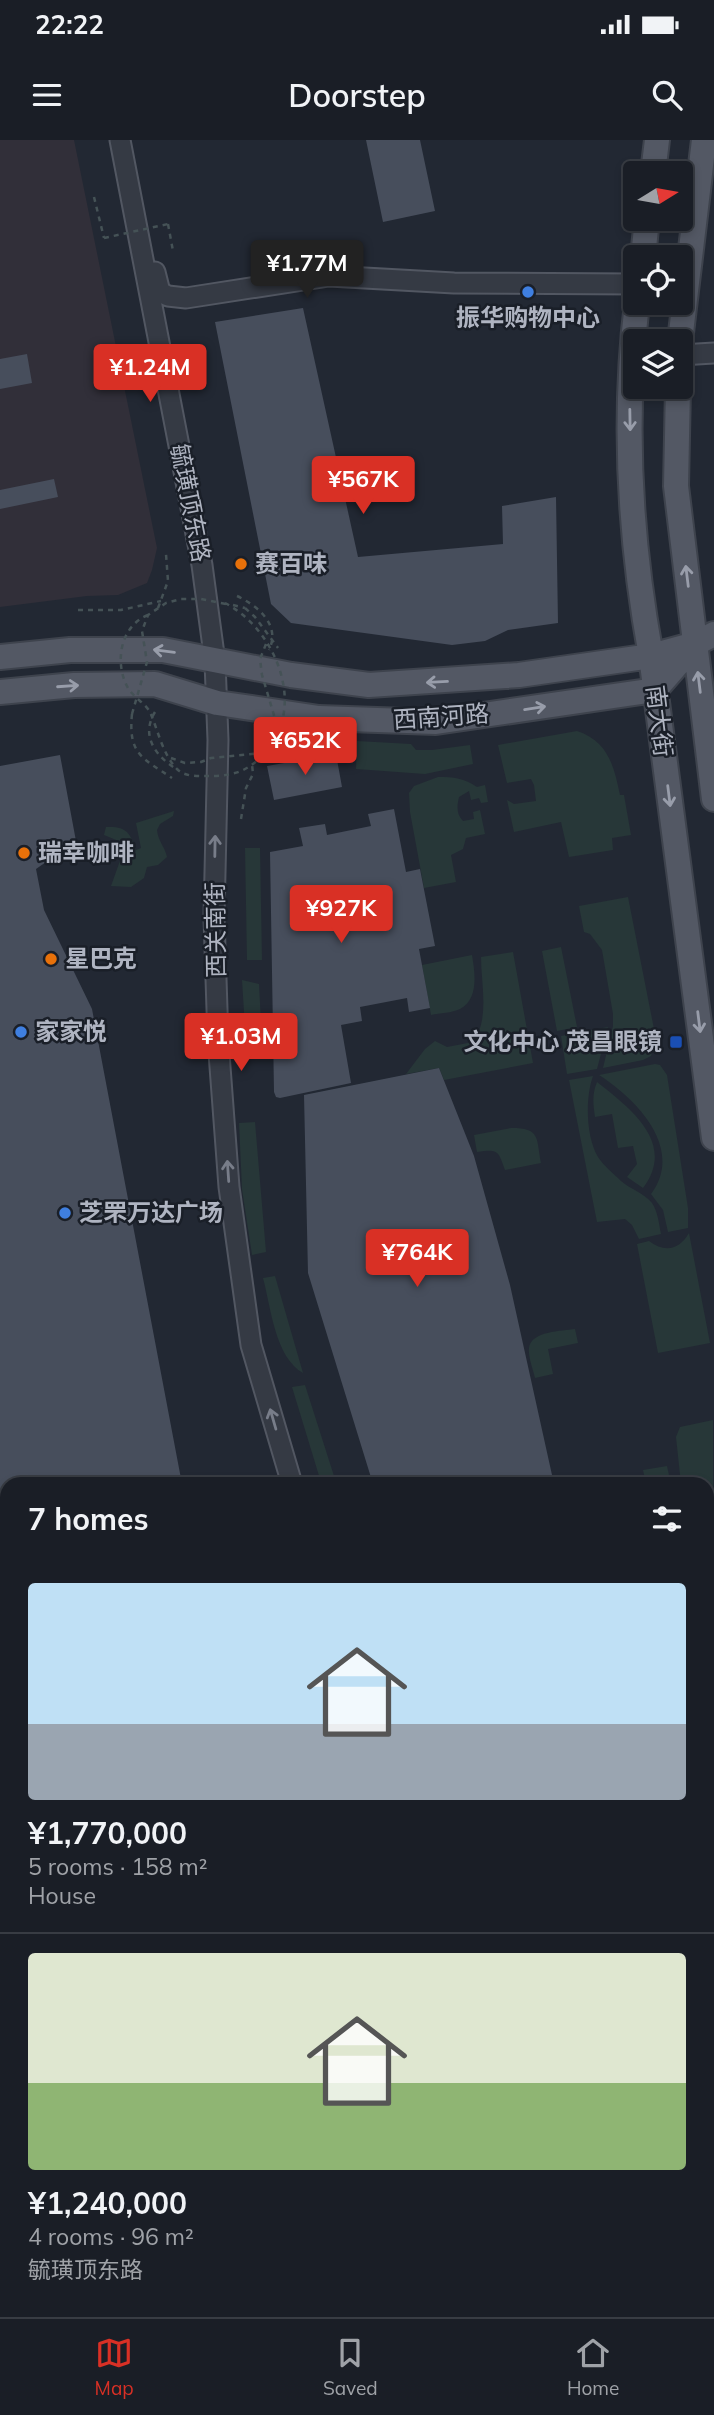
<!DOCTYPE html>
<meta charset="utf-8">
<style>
body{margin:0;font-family:Mulish,"Noto Sans SC",sans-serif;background:#272b32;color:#f1f3f6;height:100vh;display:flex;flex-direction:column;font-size:26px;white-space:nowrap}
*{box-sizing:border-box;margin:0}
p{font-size:23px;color:#9fa2a7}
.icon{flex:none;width:38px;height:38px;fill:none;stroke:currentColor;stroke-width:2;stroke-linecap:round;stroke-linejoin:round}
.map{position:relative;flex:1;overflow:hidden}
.sheet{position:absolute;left:0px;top:1337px;width:714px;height:840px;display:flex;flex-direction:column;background:#1a1e26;border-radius:21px 21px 0 0;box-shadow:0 4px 10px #0003,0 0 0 2px #383c43}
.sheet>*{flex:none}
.needle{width:46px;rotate:79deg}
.controls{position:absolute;left:623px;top:21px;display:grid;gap:14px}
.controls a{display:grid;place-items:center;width:70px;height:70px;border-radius:7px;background:#1a1e26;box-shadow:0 4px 10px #0003,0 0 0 2px #383c43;font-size:35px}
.price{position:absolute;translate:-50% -60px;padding:0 16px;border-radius:7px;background:#d93025;color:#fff;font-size:23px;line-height:46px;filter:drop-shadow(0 2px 4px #0008)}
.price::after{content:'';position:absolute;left:50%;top:42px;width:21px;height:16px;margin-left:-10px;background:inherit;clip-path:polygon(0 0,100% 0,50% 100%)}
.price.current{background:#222;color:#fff}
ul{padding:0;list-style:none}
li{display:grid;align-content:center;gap:14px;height:371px;padding:0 28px}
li+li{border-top:2px solid #383c43}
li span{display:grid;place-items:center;height:217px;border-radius:7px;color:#555}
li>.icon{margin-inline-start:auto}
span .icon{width:126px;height:126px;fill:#fffc;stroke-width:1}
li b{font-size:30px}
h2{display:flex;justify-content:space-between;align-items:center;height:84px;padding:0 28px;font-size:30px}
.status{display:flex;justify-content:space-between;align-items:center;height:49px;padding:0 35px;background:#1a1e26;direction:ltr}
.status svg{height:19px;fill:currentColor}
header{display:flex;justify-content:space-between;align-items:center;height:91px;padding:0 28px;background:#1a1e26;font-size:32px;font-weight:600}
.tab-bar{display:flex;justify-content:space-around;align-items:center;height:98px;border-top:2px solid #383c43;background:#1a1e26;font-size:19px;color:#9fa2a7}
.tab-bar a{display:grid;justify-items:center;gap:4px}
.tab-bar .current{color:#d93025}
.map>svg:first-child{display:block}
.medical{fill:#312f39}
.green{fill:#273738}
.building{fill:#474e5c}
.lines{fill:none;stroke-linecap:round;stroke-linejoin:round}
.minor-casing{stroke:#525762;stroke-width:23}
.major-casing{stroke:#3e434d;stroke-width:28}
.path{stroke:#455256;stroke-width:2.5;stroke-dasharray:5 5;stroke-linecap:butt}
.minor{stroke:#353a44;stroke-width:19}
.major{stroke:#535864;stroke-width:24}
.path-bridge{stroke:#455256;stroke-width:2.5;stroke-dasharray:5 5;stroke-linecap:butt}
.oneway{stroke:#989daa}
.oneway2{stroke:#787d89}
.shop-dot{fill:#3f7fe0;stroke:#1a1f28;stroke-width:2.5}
.food-dot{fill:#e8710a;stroke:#1a1f28;stroke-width:2.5}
.transit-dot{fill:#1a4fb4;stroke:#1a1f28;stroke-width:2.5}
.labels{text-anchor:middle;stroke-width:5;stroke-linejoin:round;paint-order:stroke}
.poi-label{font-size:24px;font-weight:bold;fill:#afb4c1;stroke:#1a1f28;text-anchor:start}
.street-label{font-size:24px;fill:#afb4c1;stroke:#1a1f28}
</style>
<div class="status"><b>22:22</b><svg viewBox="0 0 49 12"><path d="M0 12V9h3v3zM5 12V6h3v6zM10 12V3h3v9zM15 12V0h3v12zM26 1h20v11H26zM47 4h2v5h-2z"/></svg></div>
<header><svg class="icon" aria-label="menu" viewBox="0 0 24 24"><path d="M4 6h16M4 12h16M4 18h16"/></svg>Doorstep<svg class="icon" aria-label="search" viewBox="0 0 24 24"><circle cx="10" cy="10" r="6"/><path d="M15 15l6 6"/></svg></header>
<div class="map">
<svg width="714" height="2177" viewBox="0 0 714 2177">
<rect width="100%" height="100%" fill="#222833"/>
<path class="medical" d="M 0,0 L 74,0 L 157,408 L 152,430 L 147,443 L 118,455 L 87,456 L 0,467 Z"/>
<path class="green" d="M 577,591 C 608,601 614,626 620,655 L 624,655 L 631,695 L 612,698 L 613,710 L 569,717 L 561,682 L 514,692 L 507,660 L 514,664 L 536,661 L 534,645 L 531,639 L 507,643 L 498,605 Z
M 357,601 L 411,604 L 416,610 L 432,610 L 470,605 L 473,624 L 425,634 L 356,629 Z
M 438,637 C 454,637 464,638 477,647 L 485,645 L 488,662 L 481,663 L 479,658 L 471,660 L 469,651 L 459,657 C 457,666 456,674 463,681 L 474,679 L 473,672 L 480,670 L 485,694 L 466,698 L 463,709 L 451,715 L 456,742 L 424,748 L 410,672 L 409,653 L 414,646 Z
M 174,671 L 173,676 L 160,684 L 157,690 C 158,701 165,707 167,717 L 158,725 L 147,727 L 144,738 L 131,747 L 111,746 L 126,704 L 104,695 L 106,687 C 126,686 130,692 136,710 L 141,708 L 136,683 Z
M 245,708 L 260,708 L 262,820 L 247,820 Z
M 628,757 L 656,899 L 651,916 L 643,920 L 603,928 L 613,886 L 613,874 L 602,810 L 590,794 L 584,792 L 579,766 Z
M 561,807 L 577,887 L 557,891 L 542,811 Z
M 513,812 L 533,923 L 444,940 L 439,928 L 406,934 L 425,909 L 435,901 L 447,907 L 473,902 C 490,879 481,844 481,817 Z
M 472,815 C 475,833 479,859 460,869 C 452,873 440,873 431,875 L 422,825 Z
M 242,840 L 259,844 L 262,902 L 246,904 Z
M 608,887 L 597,929 L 567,934 L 561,896 Z
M 655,924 L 660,925 L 667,935 L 688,1068 L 688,1088 L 668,1092 L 663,1070 L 651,1054 C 685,1008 636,959 599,935 Z
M 593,936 C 585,958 586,997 598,1017 C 603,1025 614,1034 621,1041 C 630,1049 644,1053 652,1063 C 658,1072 659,1084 661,1094 L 639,1099 L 632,1085 L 625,1079 L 597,1082 L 569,940 Z
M 597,942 C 630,968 677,1003 643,1048 L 627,1037 L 637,1024 L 633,1006 L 618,1008 L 612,974 L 595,977 C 593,964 592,954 597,942 Z
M 255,982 L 266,1112 L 252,1115 L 242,1049 L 239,983 Z
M 511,988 C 541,988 536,998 541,1023 L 505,1030 C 498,1010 498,1009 477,1012 L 474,995 Z
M 689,1093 L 710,1203 L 658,1213 L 637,1104 L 649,1101 C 665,1113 679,1110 689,1093 Z
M 275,1136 L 303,1233 C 275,1217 271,1168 263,1138 Z
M 575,1189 L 578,1203 L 548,1209 L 553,1234 L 535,1238 C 533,1229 528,1217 529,1208 C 531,1191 562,1191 575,1189 Z
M 305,1245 L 334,1336 L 320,1339 L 292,1247 Z
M 713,1280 L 714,1535 L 707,1536 L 707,1344 L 681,1344 L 676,1297 L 680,1287 Z
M 667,1326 L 671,1344 L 646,1344 L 643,1330 Z
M 707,1830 L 714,1830 L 714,2177 L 155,2177 L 154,2170 L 707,2170 Z"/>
<path class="building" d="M 366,0 L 420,0 L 435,71 L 383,82 Z
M 303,168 L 358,417 L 503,404 L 502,366 L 556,357 L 558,483 L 508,490 L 485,501 L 452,505 L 291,483 L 271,464 L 215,182 Z
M 27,214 L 32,243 L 0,249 L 0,219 Z
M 54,339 L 58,357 L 0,369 L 0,350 Z
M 336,614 L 342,647 L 274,660 L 267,626 Z
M 60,615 L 76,701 L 36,729 L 44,770 L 92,869 L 182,1344 L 7,1344 L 7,1546 L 0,1546 L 0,626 Z
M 394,669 L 406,732 L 420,729 L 435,806 L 419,809 L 430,868 L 409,872 L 407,858 L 360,867 L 362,881 L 341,885 L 351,943 L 280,958 L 276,957 L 274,952 L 270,712 L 303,706 L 299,688 L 325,684 L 327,695 L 371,686 L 368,674 Z
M 439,928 L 474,1016 L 510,1145 L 554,1344 L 373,1344 L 308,1133 L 304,955 Z
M 7,1591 L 7,1718 L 0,1719 L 0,1592 Z
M 0,1899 L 7,1899 L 7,1920 L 0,1921 Z
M 4,2022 L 7,2022 L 7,2047 L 5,2047 Z"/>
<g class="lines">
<defs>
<path id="minor" d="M 120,0 L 202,425 L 215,522 L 218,600 L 214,777 L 218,900 L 229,1047 L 251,1205 L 292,1344
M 155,132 L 160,152 L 168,156 L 186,158 L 329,136 L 454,143 L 635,144
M 681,215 L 714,213
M 131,2170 L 131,2177
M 444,2170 L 444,2177
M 667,2170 L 669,2177"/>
<path id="major" d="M 653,33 L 657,0
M 643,117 L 647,79
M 637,163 C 623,279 630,401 651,516 L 714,998
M 680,201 L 704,0
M 678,247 L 676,346 L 714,659
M 0,517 L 70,510 L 163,510 L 291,535 L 369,545 L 519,535 L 651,516 L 695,504 L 714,494
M 0,552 L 74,545 L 155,544 L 217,563 L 319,578 L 436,582 L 655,550 L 695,504
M 707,1771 L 714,1771
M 707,1806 L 714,1805
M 0,1841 L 7,1842
M 0,1866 L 7,1866"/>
</defs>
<use href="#minor" class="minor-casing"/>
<use href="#major" class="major-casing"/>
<path class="path" d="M 94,57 L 104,98
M 168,84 L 173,111
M 237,456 C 258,466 281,485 269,510
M 158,468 L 168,441 L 166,414
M 245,468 L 255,477 L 278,508
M 78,470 L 121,470 L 161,461
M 155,572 C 140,596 156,617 178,630
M 132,574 C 128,614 142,618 172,638
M 258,618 L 326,607 L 323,601 L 295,601
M 241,679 L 246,648 L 253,634 L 252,624
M 707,2109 L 714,2177
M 182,2170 L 183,2177"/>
<use href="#minor" class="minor"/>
<use href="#major" class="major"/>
<path class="path-bridge" d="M 104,98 L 168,84
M 233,465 L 245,468
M 148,475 C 120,486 114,523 128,548 C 134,558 145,563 150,572 C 158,590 163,616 178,630 C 186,637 198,636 208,636 C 220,636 234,635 245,629 C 276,612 290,577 283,543 C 277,510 254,478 225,463
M 266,504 L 260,519 L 262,535 L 279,592
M 132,574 L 147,522 L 142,491 L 148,475 L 166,463 L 181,459 L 201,459 L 226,464
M 171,618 L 185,623 L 201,622 L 211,618 L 263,613"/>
</g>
<defs><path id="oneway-shaft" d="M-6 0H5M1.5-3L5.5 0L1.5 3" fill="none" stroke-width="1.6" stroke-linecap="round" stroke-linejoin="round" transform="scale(1.75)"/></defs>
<g class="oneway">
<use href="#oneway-shaft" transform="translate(630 280) rotate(89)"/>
<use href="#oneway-shaft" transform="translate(687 436) rotate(-97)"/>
<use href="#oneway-shaft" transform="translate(164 511) rotate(-173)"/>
<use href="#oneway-shaft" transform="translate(437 542) rotate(177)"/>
<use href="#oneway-shaft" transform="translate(699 542) rotate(-97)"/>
<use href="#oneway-shaft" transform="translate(68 546) rotate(-4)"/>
<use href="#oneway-shaft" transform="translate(535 568) rotate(-9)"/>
<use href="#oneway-shaft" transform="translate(669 656) rotate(83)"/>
<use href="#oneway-shaft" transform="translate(699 882) rotate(83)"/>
</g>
<g class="oneway2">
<use href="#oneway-shaft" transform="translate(215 706) rotate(-89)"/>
<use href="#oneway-shaft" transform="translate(228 1031) rotate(-94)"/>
<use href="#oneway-shaft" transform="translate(273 1279) rotate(-106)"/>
</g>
<g class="shop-dot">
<circle cx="528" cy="152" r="7"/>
<circle cx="21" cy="892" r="7"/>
<circle cx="65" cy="1073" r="7"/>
</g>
<g class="food-dot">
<circle cx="241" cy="424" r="7"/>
<circle cx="24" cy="713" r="7"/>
<circle cx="51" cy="819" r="7"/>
</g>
<rect class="transit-dot" x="669" y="895" width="14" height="14" rx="3.5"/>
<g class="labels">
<g class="poi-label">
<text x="528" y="186" text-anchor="middle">振华购物中心</text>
<text x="255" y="432">赛百味</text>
<text x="38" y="721">瑞幸咖啡</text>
<text x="65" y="827">星巴克</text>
<text x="35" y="900">家家悦</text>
<text x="662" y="910" text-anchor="end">文化中心 茂昌眼镜</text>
<text x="79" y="1081">芝罘万达广场</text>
</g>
<g class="street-label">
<text transform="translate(190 363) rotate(79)" y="8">毓璜顶东路</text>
<text transform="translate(441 577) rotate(-4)" y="8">西南河路</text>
<text transform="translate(659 581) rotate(83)" y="8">南大街</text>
<text transform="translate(216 790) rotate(-91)" y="8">西关南街</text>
</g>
</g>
</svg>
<div class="controls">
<a><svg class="needle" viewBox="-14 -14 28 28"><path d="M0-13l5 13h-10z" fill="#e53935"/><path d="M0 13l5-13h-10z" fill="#9fa2a7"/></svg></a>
<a><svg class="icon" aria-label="locate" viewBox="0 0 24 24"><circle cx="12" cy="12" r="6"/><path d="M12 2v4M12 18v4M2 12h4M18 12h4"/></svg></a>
<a><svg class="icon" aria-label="layers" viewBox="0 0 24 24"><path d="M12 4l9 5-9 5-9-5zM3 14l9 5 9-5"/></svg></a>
</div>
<b class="price current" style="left:307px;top:160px">¥1.77M</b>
<b class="price" style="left:150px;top:264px">¥1.24M</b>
<b class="price" style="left:363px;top:376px">¥567K</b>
<b class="price" style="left:305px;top:637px">¥652K</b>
<b class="price" style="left:341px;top:805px">¥927K</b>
<b class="price" style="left:241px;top:933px">¥1.03M</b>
<b class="price" style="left:417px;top:1149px">¥764K</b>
<section class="sheet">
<h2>7 homes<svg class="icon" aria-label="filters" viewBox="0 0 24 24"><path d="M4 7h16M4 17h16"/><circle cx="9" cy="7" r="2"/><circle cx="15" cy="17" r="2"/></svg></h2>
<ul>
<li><span style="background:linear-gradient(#bfe0f5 65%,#9aa5b1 0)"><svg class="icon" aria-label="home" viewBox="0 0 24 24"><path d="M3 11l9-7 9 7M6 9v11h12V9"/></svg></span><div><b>¥1,770,000</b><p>5 rooms · 158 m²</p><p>House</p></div></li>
<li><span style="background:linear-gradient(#dfe7d0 60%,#8fb573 0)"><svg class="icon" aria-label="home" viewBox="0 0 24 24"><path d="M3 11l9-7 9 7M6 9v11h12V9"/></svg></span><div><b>¥1,240,000</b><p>4 rooms · 96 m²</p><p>毓璜顶东路</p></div></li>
</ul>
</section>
</div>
<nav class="tab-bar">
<a class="current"><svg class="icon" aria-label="map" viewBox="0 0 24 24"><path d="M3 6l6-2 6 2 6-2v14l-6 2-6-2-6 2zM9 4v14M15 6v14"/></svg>Map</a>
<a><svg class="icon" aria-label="saved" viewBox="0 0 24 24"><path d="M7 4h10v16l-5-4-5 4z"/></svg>Saved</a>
<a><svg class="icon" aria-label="home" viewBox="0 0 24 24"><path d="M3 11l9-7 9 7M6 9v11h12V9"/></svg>Home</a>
</nav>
